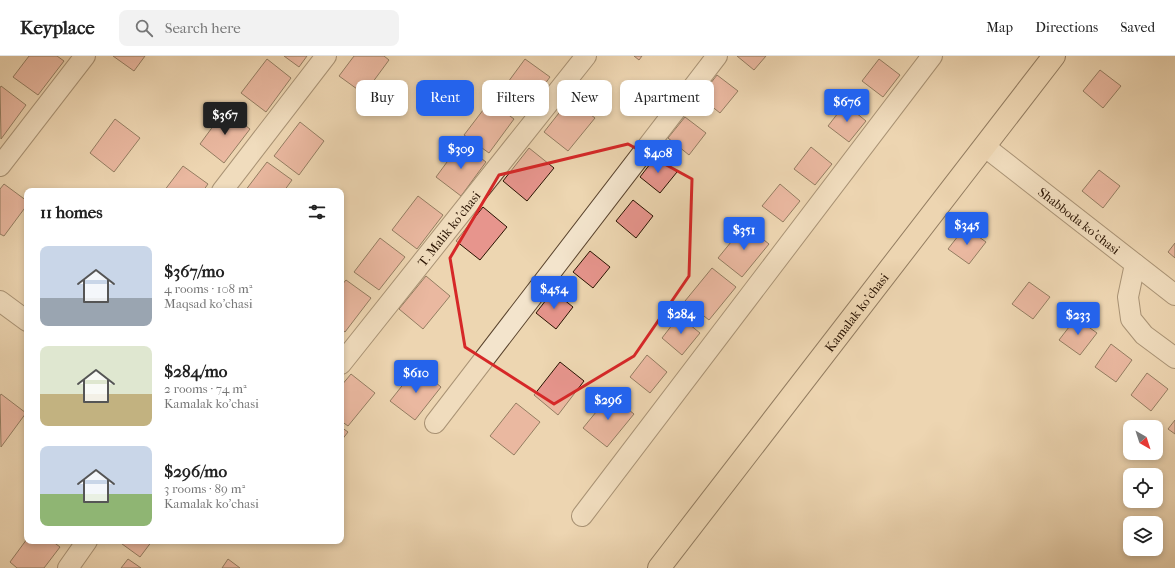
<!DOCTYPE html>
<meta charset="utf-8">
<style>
body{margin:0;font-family:"IM FELL French Canon",serif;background:#f2f2f2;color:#222;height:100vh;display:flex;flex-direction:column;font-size:15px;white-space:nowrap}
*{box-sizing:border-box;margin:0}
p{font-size:13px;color:#767676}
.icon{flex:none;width:22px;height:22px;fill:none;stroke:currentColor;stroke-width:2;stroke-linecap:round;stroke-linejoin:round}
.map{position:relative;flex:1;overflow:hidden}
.details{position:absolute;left:24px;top:132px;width:320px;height:356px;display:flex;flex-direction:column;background:#fff;border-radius:8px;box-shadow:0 2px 6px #0003}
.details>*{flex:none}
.top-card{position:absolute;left:356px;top:24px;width:380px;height:36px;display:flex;gap:8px}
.needle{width:26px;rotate:141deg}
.tools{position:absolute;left:1123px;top:364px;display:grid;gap:8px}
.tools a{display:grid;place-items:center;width:40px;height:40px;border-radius:8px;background:#fff;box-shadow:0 2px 6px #0003;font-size:20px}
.price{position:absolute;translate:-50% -34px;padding:0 9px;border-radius:4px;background:#2563eb;color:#fff;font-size:13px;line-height:26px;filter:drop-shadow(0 1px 2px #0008)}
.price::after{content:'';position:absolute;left:50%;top:24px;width:12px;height:9px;margin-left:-6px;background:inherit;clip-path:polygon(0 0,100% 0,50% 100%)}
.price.active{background:#222;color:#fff}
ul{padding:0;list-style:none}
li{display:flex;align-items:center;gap:12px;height:100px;padding:0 16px}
li span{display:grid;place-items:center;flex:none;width:112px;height:80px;border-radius:8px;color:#555}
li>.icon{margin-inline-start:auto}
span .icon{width:48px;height:48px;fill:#fffc;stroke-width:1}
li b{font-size:17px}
h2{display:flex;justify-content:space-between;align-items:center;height:48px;padding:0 16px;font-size:17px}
.chip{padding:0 14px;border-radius:8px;background:#fff;box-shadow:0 2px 6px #0003;font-size:14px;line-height:36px}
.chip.active{background:#2563eb;color:#fff}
header{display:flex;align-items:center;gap:24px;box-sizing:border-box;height:56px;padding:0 20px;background:#fff;border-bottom:1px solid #e0e0e0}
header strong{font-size:19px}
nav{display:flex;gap:22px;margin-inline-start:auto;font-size:14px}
.search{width:280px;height:36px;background:#f2f2f2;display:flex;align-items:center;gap:10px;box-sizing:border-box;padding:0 14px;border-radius:8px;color:#767676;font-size:15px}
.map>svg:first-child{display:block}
.building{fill:#e7958d;stroke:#281201}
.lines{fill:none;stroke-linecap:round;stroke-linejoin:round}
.minor-casing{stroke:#59432d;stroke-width:22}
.major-casing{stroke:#281201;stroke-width:24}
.minor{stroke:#f3e4cc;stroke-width:20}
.major{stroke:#edd6b1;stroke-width:22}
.marked{fill:none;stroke:#d62828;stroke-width:3;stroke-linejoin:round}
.labels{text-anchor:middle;stroke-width:3;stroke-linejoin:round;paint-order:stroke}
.street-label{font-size:13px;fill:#281201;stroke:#f3e4cc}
</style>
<header>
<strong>Keyplace</strong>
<div class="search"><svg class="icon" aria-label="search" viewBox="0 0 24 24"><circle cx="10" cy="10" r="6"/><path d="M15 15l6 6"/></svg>Search here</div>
<nav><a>Map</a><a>Directions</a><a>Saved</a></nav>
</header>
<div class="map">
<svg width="1175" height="512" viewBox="0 0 1175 512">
<rect width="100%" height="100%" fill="#edd6b1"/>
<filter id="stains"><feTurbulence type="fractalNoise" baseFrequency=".005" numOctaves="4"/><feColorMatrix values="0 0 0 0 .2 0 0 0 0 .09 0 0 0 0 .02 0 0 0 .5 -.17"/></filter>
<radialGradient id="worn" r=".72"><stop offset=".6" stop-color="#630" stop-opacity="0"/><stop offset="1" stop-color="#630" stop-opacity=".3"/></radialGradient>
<path class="building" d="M 29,0 L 57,0 L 64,5 L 38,39 L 13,21 Z
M 113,0 L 145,0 L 134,15 Z
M 284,0 L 307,0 L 299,11 Z
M 354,0 L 384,0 L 389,4 L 364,38 L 339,20 Z
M 634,0 L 642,0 L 639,4 Z
M 737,0 L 766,0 L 754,14 Z
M 267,3 L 291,22 L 266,56 L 241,37 Z
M 525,3 L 550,21 L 525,55 L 500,37 Z
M 879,3 L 900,19 L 883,41 L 862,25 Z
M 1100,14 L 1121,30 L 1103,52 L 1083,35 Z
M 717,19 L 738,35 L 720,57 L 700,41 Z
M 1,30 L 26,49 L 1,83 L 0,32 Z
M 570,43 L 595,62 L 568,95 L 544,76 Z
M 490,45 L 514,63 L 489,97 L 464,79 Z
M 845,48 L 866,65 L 849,86 L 828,70 Z
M 225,54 L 250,73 L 224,107 L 200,88 Z
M 685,61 L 706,77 L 689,99 L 668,82 Z
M 115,63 L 140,82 L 114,116 L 90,97 Z
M 300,66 L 324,85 L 299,119 L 274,100 Z
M 461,87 L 486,106 L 461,140 L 436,121 Z
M 811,91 L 832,108 L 815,129 L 794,113 Z
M 529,92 L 554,112 L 527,145 L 503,125 Z
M 657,99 L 677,116 L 660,137 L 640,121 Z
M 267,106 L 292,124 L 284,135 L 245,135 Z
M 183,110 L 208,128 L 203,135 L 164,135 Z
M 1099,114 L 1120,130 L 1103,152 L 1082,135 Z
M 4,128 L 27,145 L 27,149 L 4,180 L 0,178 L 0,133 Z
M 780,128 L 800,145 L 783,166 L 762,150 Z
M 418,140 L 443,159 L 417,193 L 392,174 Z
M 633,144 L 653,160 L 636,182 L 616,165 Z
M 483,151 L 507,171 L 480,204 L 456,185 Z
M 745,169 L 769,188 L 742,221 L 718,202 Z
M 965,171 L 986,186 L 969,208 L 948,193 Z
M 380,182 L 405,201 L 379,234 L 354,216 Z
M 1175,187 L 1175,202 L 1168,196 Z
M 590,195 L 610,211 L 593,232 L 573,216 Z
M 712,212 L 736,231 L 709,264 L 685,245 Z
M 426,220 L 450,240 L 423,273 L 399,253 Z
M 346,224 L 371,242 L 345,276 L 341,273 L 341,230 Z
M 1029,226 L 1050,241 L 1033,263 L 1012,248 Z
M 553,235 L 573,251 L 556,273 L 536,257 Z
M 679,260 L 700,277 L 682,299 L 662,282 Z
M 1076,262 L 1097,277 L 1080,299 L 1059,284 Z
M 1111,288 L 1132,304 L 1116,326 L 1095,311 Z
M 647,299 L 667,316 L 650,337 L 630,321 Z
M 560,306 L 584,325 L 558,359 L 534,339 Z
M 417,311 L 441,331 L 415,364 L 390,345 Z
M 1147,317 L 1168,333 L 1151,355 L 1131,339 Z
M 351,318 L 375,337 L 348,370 L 341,365 L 341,330 Z
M 1,338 L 26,357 L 1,391 L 0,340 Z
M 610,339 L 634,358 L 607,391 L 583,372 Z
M 516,347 L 540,366 L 514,399 L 490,380 Z
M 1175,364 L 1175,378 L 1168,373 Z
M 341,371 L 348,376 L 341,385 Z
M 27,483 L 27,485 L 52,485 L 60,491 L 44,512 L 17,512 L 10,506 Z
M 118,485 L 152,485 L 140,501 Z
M 128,503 L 141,512 L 121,512 Z
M 228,503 L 240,512 L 222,512 Z"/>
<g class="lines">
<defs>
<g id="minor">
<path id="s1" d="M 984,90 L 1175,239"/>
<path d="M 0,110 L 85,0"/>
<path d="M 222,135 L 326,0"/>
<path d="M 1135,208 L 1128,241 L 1131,263 L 1144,279 L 1175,302"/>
<path d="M 0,245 L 27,265"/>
<path id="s2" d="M 341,308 L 586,0"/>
<path d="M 435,367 L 717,0"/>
<path d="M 582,460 L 932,0"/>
<path d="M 68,512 L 87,485"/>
</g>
<g id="major">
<path id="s3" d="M 659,512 L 1054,0"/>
</g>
</defs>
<use href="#minor" class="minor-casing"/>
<use href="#major" class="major-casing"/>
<use href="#minor" class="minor"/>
<use href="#major" class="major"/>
</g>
<path d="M0 0H1175V512H0ZM 628,88 L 692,123 L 689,220 L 634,300 L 554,348 L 465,291 L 450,202 L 499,119 Z" fill="#edd6b1" fill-opacity=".55" fill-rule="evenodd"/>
<path class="marked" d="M 628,88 L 692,123 L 689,220 L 634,300 L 554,348 L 465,291 L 450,202 L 499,119 Z"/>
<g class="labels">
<g class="street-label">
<text dy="5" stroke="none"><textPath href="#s1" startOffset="121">Shabboda ko'chasi</textPath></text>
<text dy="5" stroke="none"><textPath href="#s2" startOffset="173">T. Malik ko'chasi</textPath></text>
<text dy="5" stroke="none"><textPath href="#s3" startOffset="323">Kamalak ko'chasi</textPath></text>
</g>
</g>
<rect width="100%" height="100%" filter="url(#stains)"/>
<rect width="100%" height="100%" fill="url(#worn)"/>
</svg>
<div class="tools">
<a><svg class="needle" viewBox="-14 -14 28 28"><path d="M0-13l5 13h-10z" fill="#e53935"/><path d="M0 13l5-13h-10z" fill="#767676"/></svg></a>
<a><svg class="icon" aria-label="locate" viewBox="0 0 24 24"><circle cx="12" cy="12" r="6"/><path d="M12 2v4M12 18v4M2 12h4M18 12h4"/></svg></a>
<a><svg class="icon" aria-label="layers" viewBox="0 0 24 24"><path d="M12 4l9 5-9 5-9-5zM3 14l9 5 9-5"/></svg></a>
</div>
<b class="price" style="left:847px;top:67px">$676</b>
<b class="price active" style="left:225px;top:80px">$367</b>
<b class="price" style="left:461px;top:114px">$309</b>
<b class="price" style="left:658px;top:118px">$408</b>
<b class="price" style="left:967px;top:190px">$345</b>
<b class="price" style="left:744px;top:195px">$351</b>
<b class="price" style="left:554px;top:254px">$454</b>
<b class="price" style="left:681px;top:279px">$284</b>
<b class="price" style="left:1078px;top:280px">$233</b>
<b class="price" style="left:416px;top:338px">$610</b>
<b class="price" style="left:608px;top:365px">$296</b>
<div class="top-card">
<a class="chip">Buy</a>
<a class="chip active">Rent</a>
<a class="chip">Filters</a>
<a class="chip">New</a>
<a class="chip">Apartment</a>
</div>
<section class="details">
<h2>11 homes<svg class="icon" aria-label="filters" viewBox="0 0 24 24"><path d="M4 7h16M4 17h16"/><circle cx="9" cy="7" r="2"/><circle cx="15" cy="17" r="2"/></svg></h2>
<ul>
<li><span style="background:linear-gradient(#c9d6e8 65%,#9aa5b1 0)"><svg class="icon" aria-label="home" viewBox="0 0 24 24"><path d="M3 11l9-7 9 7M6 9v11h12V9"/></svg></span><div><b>$367/mo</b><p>4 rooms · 108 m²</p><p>Maqsad ko'chasi</p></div></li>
<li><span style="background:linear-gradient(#dfe7d0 60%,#c2b280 0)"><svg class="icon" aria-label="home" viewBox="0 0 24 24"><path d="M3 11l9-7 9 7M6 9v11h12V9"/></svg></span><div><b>$284/mo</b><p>2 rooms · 74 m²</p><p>Kamalak ko'chasi</p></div></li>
<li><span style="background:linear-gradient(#c9d6e8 60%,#8fb573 0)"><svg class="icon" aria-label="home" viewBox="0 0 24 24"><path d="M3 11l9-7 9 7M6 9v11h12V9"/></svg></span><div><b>$296/mo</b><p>3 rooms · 89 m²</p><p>Kamalak ko'chasi</p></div></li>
</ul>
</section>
</div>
